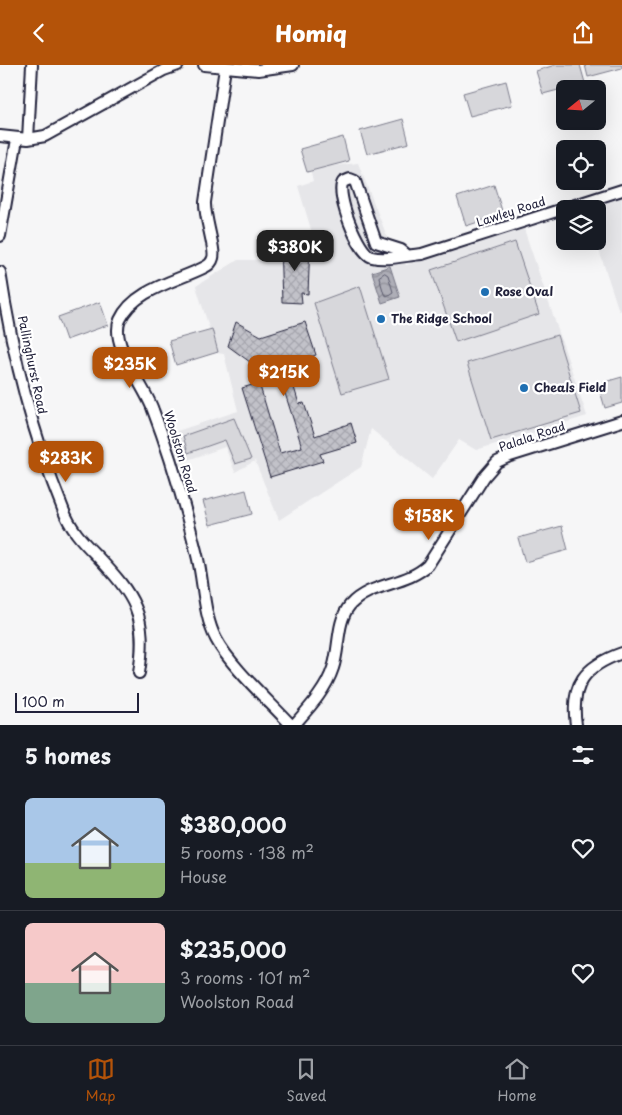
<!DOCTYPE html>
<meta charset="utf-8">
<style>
body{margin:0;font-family:"Playpen Sans",sans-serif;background:#20242c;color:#f1f3f6;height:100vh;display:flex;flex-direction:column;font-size:19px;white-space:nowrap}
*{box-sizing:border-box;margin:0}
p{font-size:16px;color:#9ea1a6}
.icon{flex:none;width:28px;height:28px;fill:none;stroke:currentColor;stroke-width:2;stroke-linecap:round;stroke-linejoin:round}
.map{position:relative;height:660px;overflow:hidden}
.drawer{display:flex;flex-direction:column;background:#171b24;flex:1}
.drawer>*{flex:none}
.needle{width:32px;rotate:252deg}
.buttons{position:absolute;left:556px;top:15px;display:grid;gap:10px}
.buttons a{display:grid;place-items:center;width:50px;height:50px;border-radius:8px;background:#171b24;box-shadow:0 5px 20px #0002;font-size:25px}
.scale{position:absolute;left:15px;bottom:12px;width:124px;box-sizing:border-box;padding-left:5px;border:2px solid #22223b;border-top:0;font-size:14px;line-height:18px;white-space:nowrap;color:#22223b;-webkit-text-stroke:4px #fff;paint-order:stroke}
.price{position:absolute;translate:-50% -42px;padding:0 11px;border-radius:10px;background:#b45309;color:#fff;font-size:16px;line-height:32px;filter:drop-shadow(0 1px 2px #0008)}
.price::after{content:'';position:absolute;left:50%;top:30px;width:15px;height:11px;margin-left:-8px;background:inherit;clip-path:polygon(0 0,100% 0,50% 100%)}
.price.active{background:#222;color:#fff}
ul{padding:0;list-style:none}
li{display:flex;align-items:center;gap:15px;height:125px;padding:0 25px}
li+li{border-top:1px solid #363941}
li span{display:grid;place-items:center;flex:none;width:140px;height:100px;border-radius:8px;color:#555}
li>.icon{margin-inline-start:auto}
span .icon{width:60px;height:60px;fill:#fffc;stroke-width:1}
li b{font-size:21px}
h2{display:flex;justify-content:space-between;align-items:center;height:60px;padding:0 25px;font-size:21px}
header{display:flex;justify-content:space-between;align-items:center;height:65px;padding:0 25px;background:#b45309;color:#fff;font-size:22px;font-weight:800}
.tabs{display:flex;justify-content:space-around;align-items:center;height:70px;border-top:1px solid #363941;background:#171b24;font-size:14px;color:#9ea1a6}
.tabs a{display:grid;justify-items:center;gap:2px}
.tabs .active{color:#b45309}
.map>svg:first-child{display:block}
.built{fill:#e6e6e9}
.park{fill:#d7d7db;stroke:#7c7c8b}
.water{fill:url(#water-waves);stroke:#767685}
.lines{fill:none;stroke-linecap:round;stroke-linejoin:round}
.shore{stroke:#5a5a6d;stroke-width:1}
.building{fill:url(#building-cross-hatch);stroke:#22223b}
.minor-casing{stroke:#22223b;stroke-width:14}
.minor{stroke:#fff;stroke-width:10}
.poi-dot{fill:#1f6fb2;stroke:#fff;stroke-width:2}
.labels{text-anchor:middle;stroke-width:4.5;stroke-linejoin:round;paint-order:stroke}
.street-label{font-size:12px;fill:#22223b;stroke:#fff}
.poi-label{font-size:12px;font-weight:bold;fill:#22223b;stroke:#fff;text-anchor:start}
</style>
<header><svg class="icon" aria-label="back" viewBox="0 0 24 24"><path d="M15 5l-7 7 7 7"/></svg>Homiq<svg class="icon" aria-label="share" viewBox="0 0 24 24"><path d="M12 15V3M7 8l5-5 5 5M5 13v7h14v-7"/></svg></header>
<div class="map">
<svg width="622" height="660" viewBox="0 0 622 660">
<defs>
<pattern id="water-waves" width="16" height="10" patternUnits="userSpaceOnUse" patternTransform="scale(1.25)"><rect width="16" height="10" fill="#aeaeb7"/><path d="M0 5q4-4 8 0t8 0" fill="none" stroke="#8d8d96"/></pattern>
<pattern id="building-cross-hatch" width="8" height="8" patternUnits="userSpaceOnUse" patternTransform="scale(1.25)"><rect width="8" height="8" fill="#c2c2c9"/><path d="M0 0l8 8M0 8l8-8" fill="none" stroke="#a6a6ae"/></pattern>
</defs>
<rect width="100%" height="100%" fill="#f6f6f7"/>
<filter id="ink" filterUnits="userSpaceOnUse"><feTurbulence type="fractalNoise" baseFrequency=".02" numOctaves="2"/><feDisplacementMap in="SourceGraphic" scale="10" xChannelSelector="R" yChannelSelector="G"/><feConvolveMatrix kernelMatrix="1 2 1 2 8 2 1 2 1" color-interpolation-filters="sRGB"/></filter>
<g filter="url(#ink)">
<path class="built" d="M 358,98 L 388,174 L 404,178 L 406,200 L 524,164 L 587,351 L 476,385 L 459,375 L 432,414 L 371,364 L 361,402 L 279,455 L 255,396 L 235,407 L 225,382 L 179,398 L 171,368 L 238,346 L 224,289 L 217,288 L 196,221 L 238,195 L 280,195 L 278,171 L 313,171 L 298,121 L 313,116 L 310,103 Z
M 622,132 L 622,245 L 619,246 L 596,176 L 598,144 L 590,144 Z"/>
<path class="park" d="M 555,0 L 580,0 L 585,18 L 543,29 L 536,6 Z
M 585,0 L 622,0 L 622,3 L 588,12 Z
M 506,16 L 512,40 L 470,51 L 463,28 Z
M 403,54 L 409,78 L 367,89 L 360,66 Z
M 343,72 L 349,96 L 307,107 L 300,84 Z
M 494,120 L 503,149 L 466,161 L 457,132 Z
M 515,177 L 539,249 L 456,277 L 431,205 Z
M 360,221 L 389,314 L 342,328 L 314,238 Z
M 100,237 L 108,260 L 66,275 L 58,252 Z
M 212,264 L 218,287 L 176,300 L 169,276 Z
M 557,270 L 581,348 L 491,375 L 467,298 Z
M 622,312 L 622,338 L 605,343 L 598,319 Z
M 234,353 L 251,394 L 235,399 L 225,375 L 188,388 L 183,371 Z
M 246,425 L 252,449 L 210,460 L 203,436 Z
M 562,461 L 568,485 L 525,497 L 518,473 Z"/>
<path class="water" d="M 390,201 L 400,232 L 382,238 L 372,207 Z"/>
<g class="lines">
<path class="shore" d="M 385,208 L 388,210 L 393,227 L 387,231 L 384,229 L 379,212 Z"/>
</g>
<path class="building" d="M 280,179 L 310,179 L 308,229 L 301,228 L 302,238 L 282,237 Z
M 236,257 L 261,271 L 305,257 L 316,290 L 287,299 L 299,339 L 304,338 L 315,371 L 351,358 L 357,378 L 320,389 L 323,396 L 270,412 L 242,323 L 259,318 L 280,388 L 302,382 L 277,303 L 254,311 L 250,297 L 228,281 Z"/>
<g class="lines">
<defs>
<path id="minor" d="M 204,0 L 258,5 L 293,0
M 225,3 L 205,137 C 204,151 216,185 213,193 C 212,197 209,200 205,202 C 178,216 134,224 120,255 C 109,279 145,321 153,345 C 171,392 185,441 197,490 C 204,517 203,549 216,574 C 230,601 270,637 291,660
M 0,71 L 28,74 L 45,71 L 164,5 L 178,0
M 28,74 L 32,0
M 0,171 L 17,74
M 407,190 L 401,185 L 376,177 L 355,116 L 350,114 L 343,117 C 335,128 358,188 372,192 C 387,196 407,190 422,189 L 622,125
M 0,207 C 12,288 32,368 63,444 C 70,463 82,476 96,490 C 135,531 148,550 139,608
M 294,660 C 309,643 326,625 333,603 C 340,583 336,557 350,540 C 371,517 406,521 428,500 L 484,412 L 497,397 L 510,391 L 622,356
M 576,660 C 570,619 585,601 622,588"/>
</defs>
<use href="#minor" class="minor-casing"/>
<use href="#minor" class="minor"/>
</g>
</g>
<g class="poi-dot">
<circle cx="485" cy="227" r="5"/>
<circle cx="381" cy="254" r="5"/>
<circle cx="524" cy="323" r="5"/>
</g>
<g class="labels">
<g class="street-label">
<text transform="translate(511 147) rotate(-18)" y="4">Lawley Road</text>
<text transform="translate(32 300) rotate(78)" y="4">Pallinghurst Road</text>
<text transform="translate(532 372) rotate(-19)" y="4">Palala Road</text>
<text transform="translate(180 387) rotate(73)" y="4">Woolston Road</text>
</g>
<g class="poi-label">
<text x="495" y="231">Rose Oval</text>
<text x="391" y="258">The Ridge School</text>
<text x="534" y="327">Cheals Field</text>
</g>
</g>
</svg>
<div class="buttons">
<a><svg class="needle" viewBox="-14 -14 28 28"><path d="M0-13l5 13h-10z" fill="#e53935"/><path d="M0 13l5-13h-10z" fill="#9ea1a6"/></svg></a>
<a><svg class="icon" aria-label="locate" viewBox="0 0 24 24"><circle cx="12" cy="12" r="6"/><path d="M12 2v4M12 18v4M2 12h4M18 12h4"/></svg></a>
<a><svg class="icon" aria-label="layers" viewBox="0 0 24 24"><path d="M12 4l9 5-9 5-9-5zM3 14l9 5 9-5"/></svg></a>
</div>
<div class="scale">100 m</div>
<b class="price active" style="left:295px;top:207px">$380K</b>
<b class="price" style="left:130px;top:324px">$235K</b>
<b class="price" style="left:284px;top:332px">$215K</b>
<b class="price" style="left:66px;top:418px">$283K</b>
<b class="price" style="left:429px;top:476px">$158K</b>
</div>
<section class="drawer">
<h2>5 homes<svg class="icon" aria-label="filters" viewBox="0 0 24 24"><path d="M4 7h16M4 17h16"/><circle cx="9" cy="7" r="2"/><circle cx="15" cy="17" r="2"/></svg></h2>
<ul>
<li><span style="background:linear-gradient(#a9c7e8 65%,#8fb573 0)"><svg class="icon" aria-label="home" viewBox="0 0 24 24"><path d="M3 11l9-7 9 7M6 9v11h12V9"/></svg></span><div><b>$380,000</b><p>5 rooms · 138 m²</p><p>House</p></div><svg class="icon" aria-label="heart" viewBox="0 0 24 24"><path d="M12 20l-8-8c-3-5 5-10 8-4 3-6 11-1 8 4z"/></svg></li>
<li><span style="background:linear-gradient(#f6c9c9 60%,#7fa58c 0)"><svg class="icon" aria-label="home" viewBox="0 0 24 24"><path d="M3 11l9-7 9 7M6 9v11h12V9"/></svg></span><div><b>$235,000</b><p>3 rooms · 101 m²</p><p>Woolston Road</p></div><svg class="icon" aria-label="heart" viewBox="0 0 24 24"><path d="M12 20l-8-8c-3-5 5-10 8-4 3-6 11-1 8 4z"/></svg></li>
</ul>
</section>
<nav class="tabs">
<a class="active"><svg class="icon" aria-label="map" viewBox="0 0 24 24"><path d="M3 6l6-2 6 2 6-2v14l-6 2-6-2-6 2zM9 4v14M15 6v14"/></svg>Map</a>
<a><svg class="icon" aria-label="saved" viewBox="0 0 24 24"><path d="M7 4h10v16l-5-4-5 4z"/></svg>Saved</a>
<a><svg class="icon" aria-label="home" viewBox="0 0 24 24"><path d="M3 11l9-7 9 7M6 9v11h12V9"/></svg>Home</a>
</nav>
